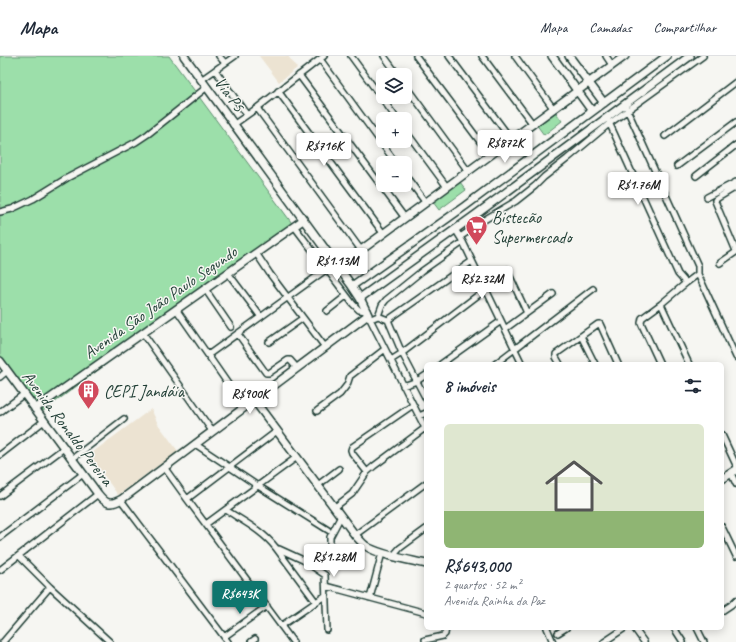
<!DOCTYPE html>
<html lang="pt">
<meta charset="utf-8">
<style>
body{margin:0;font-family:Caveat,sans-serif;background:#f6f6f7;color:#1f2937;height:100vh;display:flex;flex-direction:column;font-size:15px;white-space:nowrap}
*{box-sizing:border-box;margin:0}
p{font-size:13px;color:#747a83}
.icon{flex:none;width:22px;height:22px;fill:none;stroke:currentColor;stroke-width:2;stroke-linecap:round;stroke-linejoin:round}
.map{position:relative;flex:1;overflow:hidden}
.panel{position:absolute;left:424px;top:306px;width:300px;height:268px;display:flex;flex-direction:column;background:#fff;border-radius:6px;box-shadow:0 2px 10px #0003}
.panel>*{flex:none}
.tools{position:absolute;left:376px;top:12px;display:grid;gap:8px}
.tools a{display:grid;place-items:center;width:36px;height:36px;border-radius:6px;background:#fff;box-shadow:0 2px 10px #0003;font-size:20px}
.price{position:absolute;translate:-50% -34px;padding:0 9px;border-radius:4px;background:#fff;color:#222;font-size:13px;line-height:26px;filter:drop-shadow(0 1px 2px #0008)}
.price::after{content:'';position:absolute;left:50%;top:24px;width:12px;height:9px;margin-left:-6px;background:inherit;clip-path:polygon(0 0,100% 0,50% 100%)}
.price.current{background:#0f766e;color:#fff}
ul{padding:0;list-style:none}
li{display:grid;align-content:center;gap:8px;height:212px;padding:0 20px}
li span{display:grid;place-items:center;height:124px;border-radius:6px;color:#555}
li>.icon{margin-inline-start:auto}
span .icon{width:72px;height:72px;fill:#fffc;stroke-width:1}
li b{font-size:17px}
h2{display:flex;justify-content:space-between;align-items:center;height:48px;padding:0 20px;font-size:17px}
header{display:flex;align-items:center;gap:24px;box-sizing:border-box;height:56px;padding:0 20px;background:#fff;border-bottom:1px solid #e0e1e3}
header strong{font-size:19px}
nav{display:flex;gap:22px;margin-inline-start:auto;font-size:14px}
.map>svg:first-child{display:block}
.built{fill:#ece3d2}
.green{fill:#9cdfaa;stroke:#5e8e6f}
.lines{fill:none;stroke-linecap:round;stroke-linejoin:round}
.street-casing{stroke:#1f3d34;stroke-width:8}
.secondary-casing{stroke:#1f3d34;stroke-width:10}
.street{stroke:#f6f6f2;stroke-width:5}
.secondary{stroke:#f6f6f2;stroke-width:7}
.labels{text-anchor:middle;stroke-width:3;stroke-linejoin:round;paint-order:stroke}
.street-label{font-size:17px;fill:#1f3d34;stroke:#f6f6f2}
.poi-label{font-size:17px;fill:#1f3d34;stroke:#f6f6f2;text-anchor:start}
</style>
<header>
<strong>Mapa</strong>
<nav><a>Mapa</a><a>Camadas</a><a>Compartilhar</a></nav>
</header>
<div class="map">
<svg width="736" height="586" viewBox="0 0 736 586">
<rect width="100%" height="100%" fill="#f6f6f2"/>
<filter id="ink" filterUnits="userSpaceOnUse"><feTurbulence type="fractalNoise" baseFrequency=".025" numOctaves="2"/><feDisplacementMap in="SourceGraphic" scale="8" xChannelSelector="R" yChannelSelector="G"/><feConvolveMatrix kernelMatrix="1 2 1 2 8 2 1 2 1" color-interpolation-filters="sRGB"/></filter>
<g filter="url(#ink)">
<path class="built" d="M 259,0 L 288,0 L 297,12 L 279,26 Z
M 151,353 L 158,368 L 178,395 L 118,439 L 89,399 Z"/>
<path class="green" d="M 0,0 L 169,0 L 294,170 L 256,197 L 39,358 L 0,304 Z
M 554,54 L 562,65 L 544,79 L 536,68 Z
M 460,126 L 466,134 L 439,154 L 433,146 Z"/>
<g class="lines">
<defs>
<path id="street" d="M 219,0 L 225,7
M 351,0 L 397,63
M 384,0 L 398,19
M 416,0 L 490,99
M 449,0 L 511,83
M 482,0 L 532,67
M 515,0 L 553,52
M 606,0 L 612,9
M 320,3 L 396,107
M 215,14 L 247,59
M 299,19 L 405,162
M 201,24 L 235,0
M 405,29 L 468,115
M 278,35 L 383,177
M 626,51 L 698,210 L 698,218 L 736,301
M 257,52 L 361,194
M 608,64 L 678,218 L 686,227
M 233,69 L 257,52 L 324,0
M 405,74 L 447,131
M 665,80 L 736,26
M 677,110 L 736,66
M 405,119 L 426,147
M 696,120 L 736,89
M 736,131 L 721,140 L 715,144 L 715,145 L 736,195
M 707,141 L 736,126
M 0,156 L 12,153 L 33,143 L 67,122 L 136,86 L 148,78 L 207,31
M 294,170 L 353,248 L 359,254 L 367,255
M 455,173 L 463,186 L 522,308
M 460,181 L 481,167 L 484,164 L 516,145 L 535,130 L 544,121 L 567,103 L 610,67 L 703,0
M 256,197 L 270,218 L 325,291
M 720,207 L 736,196
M 507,214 L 527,257
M 228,217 L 261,261
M 205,233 L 231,271
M 661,248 L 689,308
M 176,253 L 244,351
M 327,255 L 346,240
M 368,259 L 426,374
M 378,260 L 388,264 L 402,297 L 426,343
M 371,263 L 378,260 L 382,249 L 386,244 L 422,215 L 463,186
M 388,264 L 472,205
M 505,273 L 553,238
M 143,277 L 212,375
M 238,278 L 266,317 L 269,317 L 288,304 L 290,304 L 297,312
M 581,280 L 595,308
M 269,286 L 303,262
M 208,299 L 327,213
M 391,304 L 402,297 L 486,233
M 441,308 L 501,265
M 495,308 L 593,233
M 560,308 L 556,301 L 556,298 L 598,268 L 600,268 L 618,308
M 660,308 L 641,267 L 642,262 L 661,248 L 686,227 L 698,218
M 0,321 L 7,315
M 403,330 L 417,325 L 426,319
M 317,355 L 340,338 L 347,329 L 350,320 L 385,293
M 0,356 L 24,338
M 419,360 L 426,357
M 722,379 L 736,409
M 195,388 L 258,430 L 328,474
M 0,399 L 44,365
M 72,403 L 124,363
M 164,411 L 187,443 L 293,586
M 367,416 L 352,397 L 351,394 L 352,391 L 413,349
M 731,417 L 736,428
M 318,429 L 339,413
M 0,440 L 64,392
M 187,443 L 277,375
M 121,444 L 228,586
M 335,451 L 352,438 L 367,416 L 374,410 L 425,372
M 226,454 C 243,465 263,475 276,492 L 316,546 L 326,539
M 206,468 L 297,401
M 722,471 L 736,500
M 355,479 L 426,427
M 0,481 L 83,418
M 279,493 L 303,504 L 325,519 L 327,574
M 330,498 L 330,481 L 341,460
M 19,500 L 50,531 L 110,586
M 393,500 L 400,492 L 426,473
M 0,514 L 98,438
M 326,530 L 426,557
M 370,542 L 382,497
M 722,555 L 731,549 L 736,544
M 281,570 L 316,546
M 547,572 L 553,586
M 634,572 L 644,586
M 674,572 L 683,586
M 697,572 L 704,586
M 558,577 L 566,572
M 224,581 L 267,550
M 425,584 L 443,580 L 445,578 L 446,572
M 3,586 L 50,531
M 251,586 L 255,583
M 604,586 L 625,572"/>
<path id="secondary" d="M 184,0 L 352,230 L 360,242 L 368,259
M 552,0 L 592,55
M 569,0 L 604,47
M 338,211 L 625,0
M 352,230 L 465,150 L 667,0
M 360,242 L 478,157 L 690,0
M 0,305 L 98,438 C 106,448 110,450 122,443 L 368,259
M 254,344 L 355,479 C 359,483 362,487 366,490 C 379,499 410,504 426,508
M 35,353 L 303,164
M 722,423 L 736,414"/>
</defs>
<use href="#street" class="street-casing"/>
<use href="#secondary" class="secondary-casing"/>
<use href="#street" class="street"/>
<use href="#secondary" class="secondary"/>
</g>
</g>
<defs>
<symbol id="supermarket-pin" viewBox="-11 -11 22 30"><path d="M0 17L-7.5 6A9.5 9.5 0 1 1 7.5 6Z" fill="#d1495b" stroke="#f6f6f2"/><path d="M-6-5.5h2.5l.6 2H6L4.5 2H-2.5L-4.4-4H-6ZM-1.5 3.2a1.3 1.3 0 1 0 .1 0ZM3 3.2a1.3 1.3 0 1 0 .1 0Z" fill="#fff"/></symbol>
<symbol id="building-pin" viewBox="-11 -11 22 30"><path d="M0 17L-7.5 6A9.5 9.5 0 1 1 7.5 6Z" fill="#d1495b" stroke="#f6f6f2"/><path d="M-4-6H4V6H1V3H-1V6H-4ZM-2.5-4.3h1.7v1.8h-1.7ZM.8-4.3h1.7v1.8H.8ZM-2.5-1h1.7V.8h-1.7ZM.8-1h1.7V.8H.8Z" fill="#fff"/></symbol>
</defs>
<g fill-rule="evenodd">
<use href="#supermarket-pin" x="464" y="158" width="25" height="34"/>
<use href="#building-pin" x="76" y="322" width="25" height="34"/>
</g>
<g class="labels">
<g class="street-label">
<text transform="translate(230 38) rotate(54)" y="6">Via P5</text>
<text transform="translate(160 246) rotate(-35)" y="6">Avenida São João Paulo Segundo</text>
<text transform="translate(68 372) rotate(53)" y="6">Avenida Ronaldo Pereira</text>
</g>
<g class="poi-label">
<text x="492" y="167">Bistecão<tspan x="492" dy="20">Supermercado</tspan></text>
<text x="104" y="341">CEPI Jandáia</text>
</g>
</g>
</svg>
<div class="tools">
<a><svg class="icon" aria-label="layers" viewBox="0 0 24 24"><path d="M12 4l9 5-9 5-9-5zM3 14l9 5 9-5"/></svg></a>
<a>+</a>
<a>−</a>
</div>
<b class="price" style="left:505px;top:108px">R$872K</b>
<b class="price" style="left:324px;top:111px">R$716K</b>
<b class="price" style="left:638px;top:150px">R$1.76M</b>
<b class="price" style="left:337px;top:226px">R$1.13M</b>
<b class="price" style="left:482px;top:244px">R$2.32M</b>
<b class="price" style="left:250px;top:359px">R$900K</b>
<b class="price" style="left:334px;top:522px">R$1.28M</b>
<b class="price current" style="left:240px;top:559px">R$643K</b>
<section class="panel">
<h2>8 imóveis<svg class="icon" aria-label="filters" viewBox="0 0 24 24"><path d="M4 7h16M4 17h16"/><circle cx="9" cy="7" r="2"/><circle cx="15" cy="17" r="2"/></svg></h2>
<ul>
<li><span style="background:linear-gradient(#dfe7d0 70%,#8fb573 0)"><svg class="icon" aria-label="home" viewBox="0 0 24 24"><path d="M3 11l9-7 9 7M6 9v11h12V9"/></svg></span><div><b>R$643,000</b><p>2 quartos · 52 m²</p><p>Avenida Rainha da Paz</p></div></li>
</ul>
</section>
</div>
